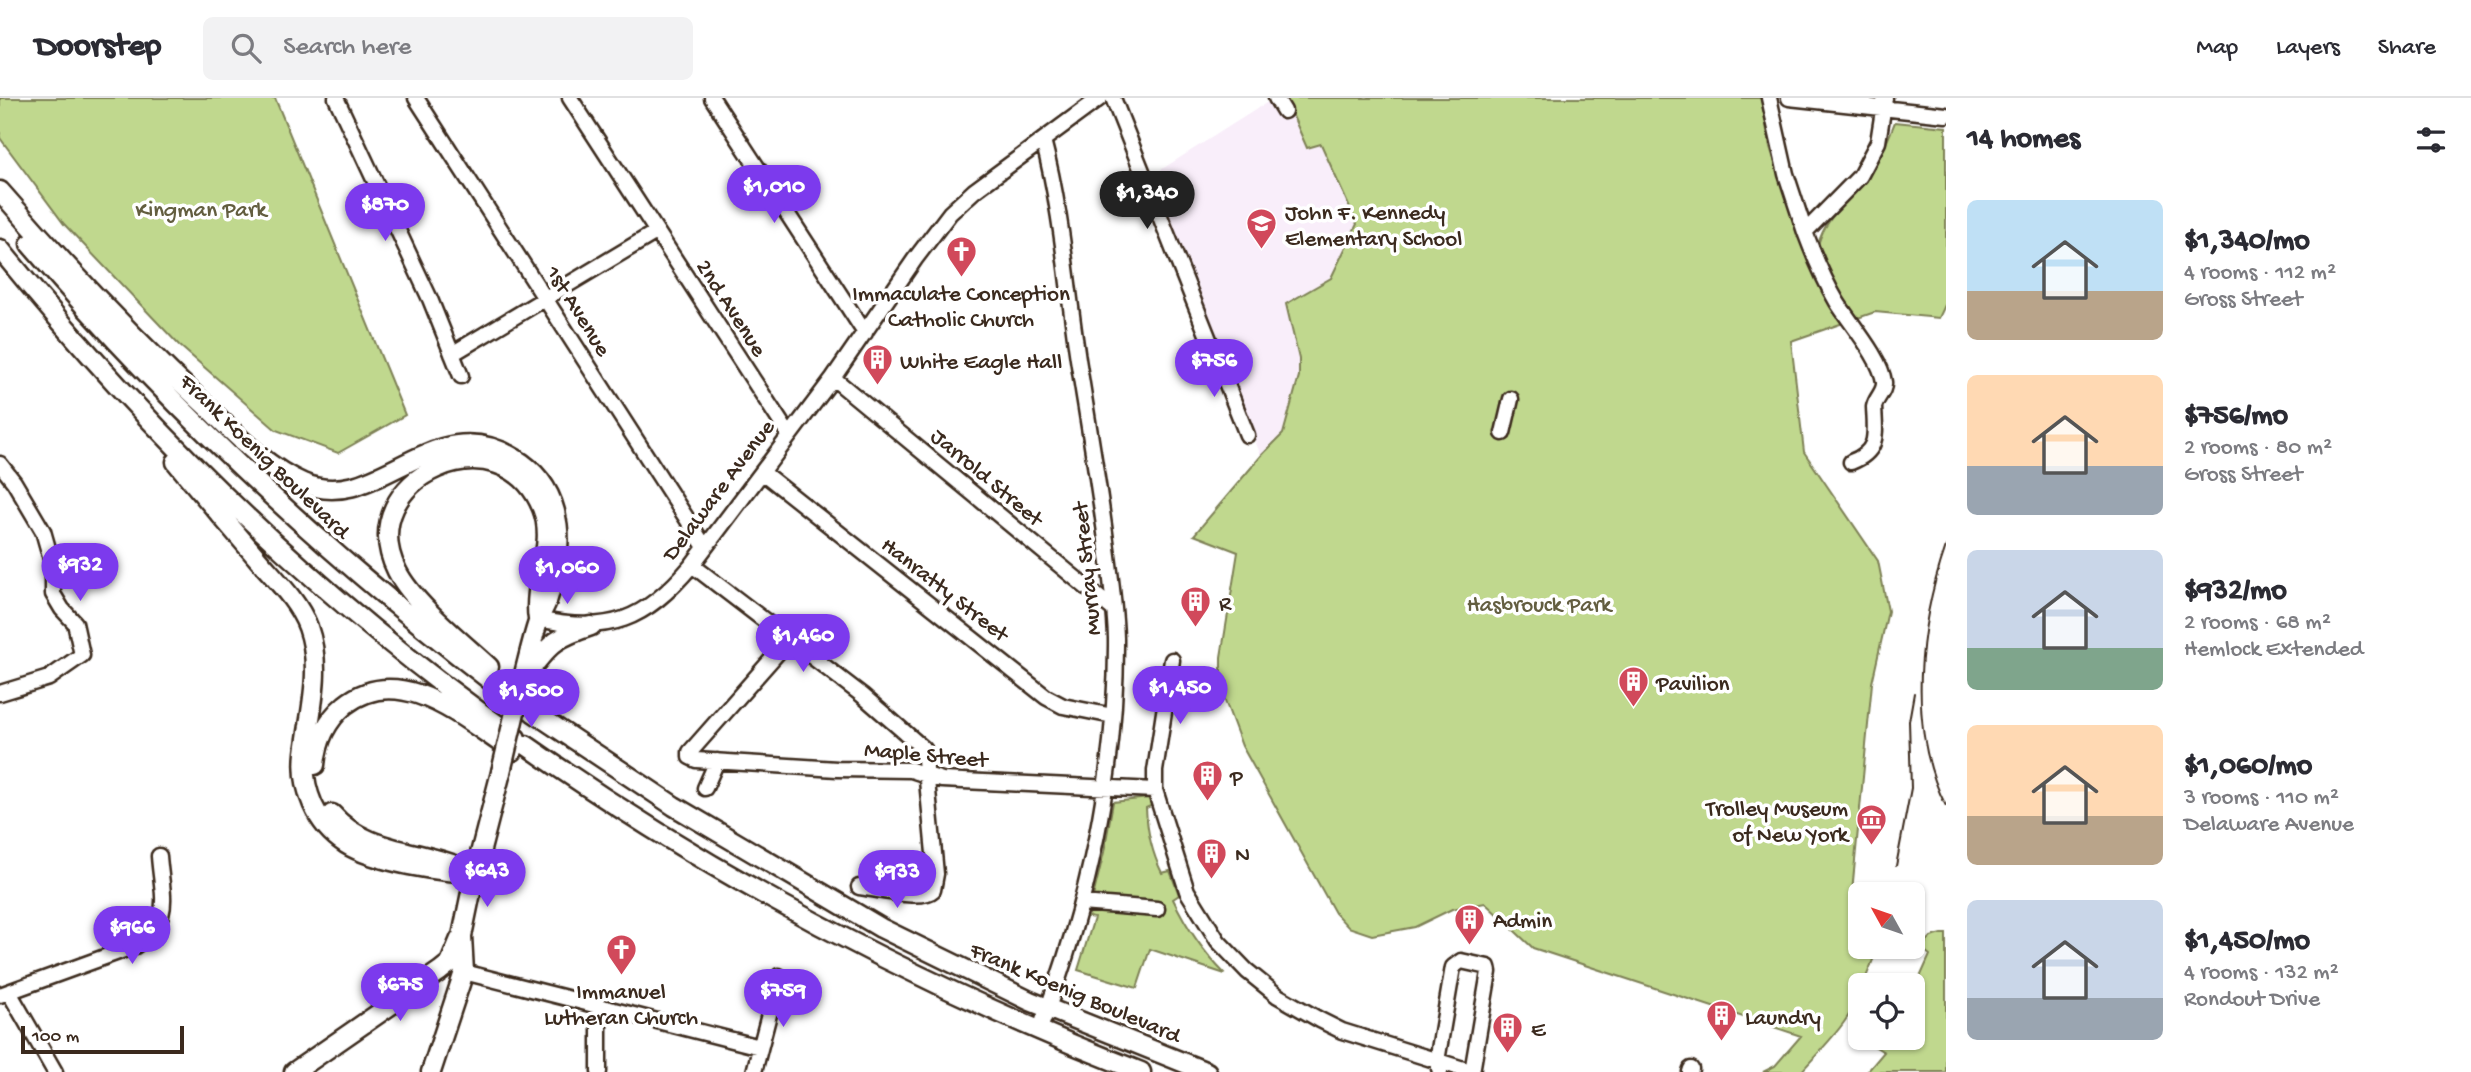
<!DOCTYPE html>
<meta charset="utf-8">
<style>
body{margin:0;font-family:"Gochi Hand",sans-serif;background:#f2f2f3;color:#2b2b33;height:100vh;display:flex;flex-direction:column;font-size:26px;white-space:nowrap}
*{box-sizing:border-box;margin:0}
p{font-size:23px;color:#7c7c81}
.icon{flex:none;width:38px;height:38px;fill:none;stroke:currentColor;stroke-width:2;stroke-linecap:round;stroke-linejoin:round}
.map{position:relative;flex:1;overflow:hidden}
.side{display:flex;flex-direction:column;background:#fff;width:525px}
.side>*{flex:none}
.needle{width:46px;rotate:310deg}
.fabs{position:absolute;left:1848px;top:784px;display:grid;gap:14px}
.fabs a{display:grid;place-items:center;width:77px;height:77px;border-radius:10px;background:#fff;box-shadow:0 2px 5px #0004;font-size:35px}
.scale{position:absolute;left:21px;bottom:18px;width:163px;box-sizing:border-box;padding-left:7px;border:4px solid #3b2a1e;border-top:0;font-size:19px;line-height:24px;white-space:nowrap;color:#3b2a1e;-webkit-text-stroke:5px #fff;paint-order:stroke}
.price{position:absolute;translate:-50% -60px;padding:0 16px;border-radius:24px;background:#7c3aed;color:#fff;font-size:23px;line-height:46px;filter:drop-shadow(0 2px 4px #0008)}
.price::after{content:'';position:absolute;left:50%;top:42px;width:21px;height:16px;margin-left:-10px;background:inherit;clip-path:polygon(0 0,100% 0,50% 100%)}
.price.active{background:#222;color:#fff}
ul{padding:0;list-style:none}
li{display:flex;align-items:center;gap:21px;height:175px;padding:0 21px}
li span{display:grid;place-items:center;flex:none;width:196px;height:140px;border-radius:10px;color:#555}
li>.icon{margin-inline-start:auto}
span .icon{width:84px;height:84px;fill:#fffc;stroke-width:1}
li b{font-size:30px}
h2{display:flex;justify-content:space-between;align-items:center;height:84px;padding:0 21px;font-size:30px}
header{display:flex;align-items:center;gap:42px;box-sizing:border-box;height:98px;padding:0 35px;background:#fff;border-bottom:2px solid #e1e1e2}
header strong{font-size:33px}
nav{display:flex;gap:38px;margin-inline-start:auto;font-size:24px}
.search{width:490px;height:63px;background:#f2f2f3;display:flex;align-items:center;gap:18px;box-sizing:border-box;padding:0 24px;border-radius:10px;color:#7c7c81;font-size:26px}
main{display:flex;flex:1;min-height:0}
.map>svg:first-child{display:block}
.built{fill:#f9eefa}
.green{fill:#c0d88e;stroke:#7e8156;stroke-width:2}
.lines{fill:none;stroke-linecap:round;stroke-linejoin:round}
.minor-casing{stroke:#3b2a1e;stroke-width:19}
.major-casing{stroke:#3b2a1e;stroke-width:23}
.minor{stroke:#fff;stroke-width:14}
.major{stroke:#fff;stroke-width:18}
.tram{stroke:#3b2a1e;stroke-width:2}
.major-bridge-casing{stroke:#3b2a1e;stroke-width:23;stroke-linecap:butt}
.major-bridge{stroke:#fff;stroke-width:18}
.labels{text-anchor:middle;stroke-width:7;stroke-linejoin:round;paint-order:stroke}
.park-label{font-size:23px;fill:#635e40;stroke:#fff}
.poi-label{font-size:23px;fill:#3b2a1e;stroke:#fff;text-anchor:start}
.street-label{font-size:23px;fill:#3b2a1e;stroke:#fff}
</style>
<header>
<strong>Doorstep</strong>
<div class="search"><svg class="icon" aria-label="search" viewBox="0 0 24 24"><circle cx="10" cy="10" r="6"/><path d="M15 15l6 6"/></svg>Search here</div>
<nav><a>Map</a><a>Layers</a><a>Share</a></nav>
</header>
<main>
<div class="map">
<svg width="1946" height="974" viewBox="0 0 1946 974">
<rect width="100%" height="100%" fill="#fff"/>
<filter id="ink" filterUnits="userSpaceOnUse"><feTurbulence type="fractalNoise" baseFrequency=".0143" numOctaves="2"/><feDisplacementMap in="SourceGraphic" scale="14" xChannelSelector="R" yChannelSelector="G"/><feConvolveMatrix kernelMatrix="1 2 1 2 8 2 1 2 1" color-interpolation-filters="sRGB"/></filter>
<g filter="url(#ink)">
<path class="built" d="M 1274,0 L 1285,0 L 1307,49 L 1321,45 L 1357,126 L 1331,180 L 1286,206 L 1299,261 L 1299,278 L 1283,336 L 1261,358 L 1151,78 Z"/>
<path class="green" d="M 0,0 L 275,0 L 405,317 L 338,355 L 276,332 L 179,247 L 64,126 L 0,40 Z
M 1285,0 L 1761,0 L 1770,49 L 1803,151 L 1818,147 C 1826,117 1845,109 1862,87 C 1878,67 1886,46 1895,24 L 1946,29 L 1946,205 L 1939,220 L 1875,214 L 1791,243 L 1804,354 L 1878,463 L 1888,513 L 1872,585 L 1852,794 L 1860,797 L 1860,849 L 1878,849 L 1863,887 L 1860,887 C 1860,915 1819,953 1801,974 L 1763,974 L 1775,968 L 1801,938 L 1533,850 L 1485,805 L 1452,811 L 1415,829 L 1372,837 L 1348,829 L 1335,815 L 1242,648 L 1221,592 L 1221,559 L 1238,454 L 1194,437 L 1261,358 L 1283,336 L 1299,278 L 1299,261 L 1286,206 L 1331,180 L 1357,126 L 1321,46 L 1307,50 Z
M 1149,700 L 1153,707 L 1146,710 C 1147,732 1152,755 1162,775 L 1170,773 L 1179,797 L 1173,801 C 1186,828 1204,855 1225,876 L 1150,851 L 1137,890 L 1078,872 L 1094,820 L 1088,819 L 1104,754 L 1113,704 Z
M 1942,836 L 1946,836 L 1946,974 L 1867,974 L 1884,954 L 1874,948 L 1879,940 L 1913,940 L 1913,895 L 1930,857 L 1921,850 L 1931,839 Z"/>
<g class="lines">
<defs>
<path id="minor" d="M 336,0 L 430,201 L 461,278
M 416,0 L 705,449
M 570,0 L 789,337
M 712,0 L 865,235
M 1113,0 L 1247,337
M 1276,0 L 1284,13
M 1769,0 L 1786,76 L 1805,134
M 1789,0 L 1946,17
M 452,256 L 656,134
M 833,280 L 1114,512
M 1503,335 L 1511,301
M 1851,364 C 1880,353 1875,336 1874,309 C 1876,299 1885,294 1884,284 C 1881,260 1850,225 1837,204 C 1824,182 1814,158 1805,134 L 1860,78 L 1878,44 L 1885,0
M 0,366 L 14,384 L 43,433 L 53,468 L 53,496 L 62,511 L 75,525 L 82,557 L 49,580 L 0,595
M 762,374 L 1046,599 L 1063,608 L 1113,618
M 692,467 L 862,597 L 924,651 L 936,776 L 933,792 C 922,803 876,791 859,789
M 538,521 C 609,537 646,522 692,467 L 833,280 L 915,161 L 950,115 L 974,93 L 1100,0
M 788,543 L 690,654 L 690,659 L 696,662 L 837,671 L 911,672 L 942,682 L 1155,692
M 1172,562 L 1155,673 L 1155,692 L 1187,793 L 1218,843 L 1247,873 L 1278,898 L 1320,922 L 1342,933 L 1473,974
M 705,690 L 717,663
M 1081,805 L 1157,811
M 464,874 L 760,949
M 9,894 L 55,974
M 0,897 L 135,848 C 174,822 162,799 159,758
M 599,908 L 599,974
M 1039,933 C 1088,809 1117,673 1116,540 C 1115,510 1111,480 1107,450 C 1099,387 1088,324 1078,261 C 1067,188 1062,113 1043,42
M 754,974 L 779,878
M 1440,974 L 1437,963 L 1453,869 L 1461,863 L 1488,869 L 1489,874 L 1472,974
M 1690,974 L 1691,971"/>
<path id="major" d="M 0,93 C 66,169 135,242 208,310 C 236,337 267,370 303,385 C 379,418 434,303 522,365 C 566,397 564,453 548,500 C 546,508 540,515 538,524 C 532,542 528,561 523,580
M 30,146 C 178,320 345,474 528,611
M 0,151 C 149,335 321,503 516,640
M 176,364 C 203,397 231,429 258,461 C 276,482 298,503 308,529 C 323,571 310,612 305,655 C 301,690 316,727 346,746 C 374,764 442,774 475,775
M 489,569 C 462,544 413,505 397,473 C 350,379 503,313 542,410 C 557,447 532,483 538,521
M 530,572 C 551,544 558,539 591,528
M 533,614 L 674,708 L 881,830 L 1030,903 L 1207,974
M 526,647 C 717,781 923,889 1141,974
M 315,667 C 317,643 326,623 345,607 C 401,562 466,623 513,653
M 332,716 C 364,754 422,752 465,771
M 294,974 L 440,873 L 450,865 L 460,841
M 431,974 L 464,874 L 462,838 L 475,775 L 501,674"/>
</defs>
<use href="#minor" class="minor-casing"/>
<use href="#major" class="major-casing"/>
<use href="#minor" class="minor"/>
<use href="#major" class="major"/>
<path class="tram" d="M 1946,448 C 1919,526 1906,631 1946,708
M 1896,768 L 1911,690 L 1909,623 L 1914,595"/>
<defs>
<path id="major-bridge" d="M 501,674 L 523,580"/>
</defs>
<use href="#major-bridge" class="major-bridge-casing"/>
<use href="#major-bridge" class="major-bridge"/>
</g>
</g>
<defs>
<symbol id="school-pin" viewBox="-11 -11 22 30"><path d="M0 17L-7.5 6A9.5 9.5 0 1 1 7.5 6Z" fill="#d1495b" stroke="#fff"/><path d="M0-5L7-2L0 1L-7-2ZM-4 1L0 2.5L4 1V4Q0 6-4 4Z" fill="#fff"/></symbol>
<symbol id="church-pin" viewBox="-11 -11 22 30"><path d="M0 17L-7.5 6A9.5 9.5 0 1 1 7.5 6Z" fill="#d1495b" stroke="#fff"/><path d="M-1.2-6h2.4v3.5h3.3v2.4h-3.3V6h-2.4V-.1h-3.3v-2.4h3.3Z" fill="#fff"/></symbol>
<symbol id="building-pin" viewBox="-11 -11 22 30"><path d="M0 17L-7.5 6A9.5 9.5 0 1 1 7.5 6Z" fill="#d1495b" stroke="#fff"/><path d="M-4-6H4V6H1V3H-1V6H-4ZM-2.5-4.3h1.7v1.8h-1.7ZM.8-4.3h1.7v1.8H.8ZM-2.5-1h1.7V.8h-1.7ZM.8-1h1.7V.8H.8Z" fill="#fff"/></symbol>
<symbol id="museum-pin" viewBox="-11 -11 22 30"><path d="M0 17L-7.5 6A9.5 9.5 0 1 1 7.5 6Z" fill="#d1495b" stroke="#fff"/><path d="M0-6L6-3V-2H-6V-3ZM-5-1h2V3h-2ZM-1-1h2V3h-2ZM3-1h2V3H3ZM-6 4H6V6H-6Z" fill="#fff"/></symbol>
</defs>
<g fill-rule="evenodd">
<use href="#school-pin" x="1244" y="108" width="35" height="47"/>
<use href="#church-pin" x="944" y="136" width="35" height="47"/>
<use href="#building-pin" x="860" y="244" width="35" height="47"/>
<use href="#building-pin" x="1178" y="486" width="35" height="47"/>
<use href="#building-pin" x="1616" y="566" width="35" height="47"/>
<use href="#building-pin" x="1190" y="660" width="35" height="47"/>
<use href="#museum-pin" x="1854" y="704" width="35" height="47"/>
<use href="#building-pin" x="1194" y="738" width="35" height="47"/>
<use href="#building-pin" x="1452" y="804" width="35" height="47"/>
<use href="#church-pin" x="604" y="834" width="35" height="47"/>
<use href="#building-pin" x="1704" y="900" width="35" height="47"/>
<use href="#building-pin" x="1490" y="912" width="35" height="47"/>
</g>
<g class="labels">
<g class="park-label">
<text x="201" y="118">Kingman Park</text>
<text x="1539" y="513">Hasbrouck Park</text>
</g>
<g class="poi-label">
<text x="1285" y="121">John F. Kennedy<tspan x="1285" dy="26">Elementary School</tspan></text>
<text x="961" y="202" text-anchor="middle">Immaculate Conception<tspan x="961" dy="26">Catholic Church</tspan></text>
<text x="900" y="270">White Eagle Hall</text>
<text x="1219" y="512">R</text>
<text x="1656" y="592">Pavilion</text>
<text x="1230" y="686">P</text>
<text x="1848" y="717" text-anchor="end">Trolley Museum<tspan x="1848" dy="26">of New York</tspan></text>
<text x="1235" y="763">N</text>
<text x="1493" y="829">Admin</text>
<text x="621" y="900" text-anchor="middle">Immanuel<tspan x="621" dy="26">Lutheran Church</tspan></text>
<text x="1745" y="926">Laundry</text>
<text x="1531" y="938">E</text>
</g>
<g class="street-label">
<text transform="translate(733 209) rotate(57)" y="8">2nd Avenue</text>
<text transform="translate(580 212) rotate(58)" y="8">1st Avenue</text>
<text transform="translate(266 357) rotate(44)" y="8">Frank Koenig Boulevard</text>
<text transform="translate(988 378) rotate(40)" y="8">Jarrold Street</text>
<text transform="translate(717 391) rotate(-53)" y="8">Delaware Avenue</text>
<text transform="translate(1085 471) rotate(-96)" y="8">Murray Street</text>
<text transform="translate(946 490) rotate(38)" y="8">Hanratty Street</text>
<text transform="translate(926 655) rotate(5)" y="8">Maple Street</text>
<text transform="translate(1076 893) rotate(23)" y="8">Frank Koenig Boulevard</text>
</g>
</g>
</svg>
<div class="fabs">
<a><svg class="needle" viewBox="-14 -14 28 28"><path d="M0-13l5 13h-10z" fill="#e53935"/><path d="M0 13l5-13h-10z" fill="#7c7c81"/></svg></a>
<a><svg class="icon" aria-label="locate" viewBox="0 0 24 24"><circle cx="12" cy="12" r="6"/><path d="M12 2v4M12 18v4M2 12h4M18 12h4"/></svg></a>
</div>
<div class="scale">100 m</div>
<b class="price" style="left:774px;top:127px">$1,010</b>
<b class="price active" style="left:1147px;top:133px">$1,340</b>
<b class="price" style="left:385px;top:145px">$870</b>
<b class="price" style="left:1214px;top:301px">$756</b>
<b class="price" style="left:80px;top:505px">$932</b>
<b class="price" style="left:567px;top:508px">$1,060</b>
<b class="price" style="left:803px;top:576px">$1,460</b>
<b class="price" style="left:1180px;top:628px">$1,450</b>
<b class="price" style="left:531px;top:631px">$1,500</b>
<b class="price" style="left:487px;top:811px">$643</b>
<b class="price" style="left:897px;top:812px">$933</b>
<b class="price" style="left:132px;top:868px">$966</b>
<b class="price" style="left:400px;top:925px">$675</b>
<b class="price" style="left:783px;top:931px">$759</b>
</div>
<section class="side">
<h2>14 homes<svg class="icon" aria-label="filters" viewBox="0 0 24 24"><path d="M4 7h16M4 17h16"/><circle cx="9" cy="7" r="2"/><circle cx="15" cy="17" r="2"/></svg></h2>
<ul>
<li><span style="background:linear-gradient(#bfe0f5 65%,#b9a48a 0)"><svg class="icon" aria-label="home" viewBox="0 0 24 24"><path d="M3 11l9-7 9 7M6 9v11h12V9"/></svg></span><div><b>$1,340/mo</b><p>4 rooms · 112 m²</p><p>Gross Street</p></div></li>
<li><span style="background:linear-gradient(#ffd9b3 65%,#9aa5b1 0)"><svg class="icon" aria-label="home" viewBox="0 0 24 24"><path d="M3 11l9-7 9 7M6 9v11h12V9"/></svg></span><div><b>$756/mo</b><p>2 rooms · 80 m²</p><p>Gross Street</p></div></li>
<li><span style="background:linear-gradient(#c9d6e8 70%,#7fa58c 0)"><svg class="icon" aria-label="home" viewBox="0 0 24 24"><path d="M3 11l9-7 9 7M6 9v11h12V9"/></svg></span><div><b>$932/mo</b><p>2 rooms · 68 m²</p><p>Hemlock Extended</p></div></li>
<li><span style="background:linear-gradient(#ffd9b3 65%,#b9a48a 0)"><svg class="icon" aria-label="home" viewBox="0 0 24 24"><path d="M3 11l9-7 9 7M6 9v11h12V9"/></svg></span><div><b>$1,060/mo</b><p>3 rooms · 110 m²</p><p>Delaware Avenue</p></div></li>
<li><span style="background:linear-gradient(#c9d6e8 70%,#9aa5b1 0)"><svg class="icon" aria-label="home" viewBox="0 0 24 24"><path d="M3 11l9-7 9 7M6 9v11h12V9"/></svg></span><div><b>$1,450/mo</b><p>4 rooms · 132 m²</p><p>Rondout Drive</p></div></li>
</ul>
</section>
</main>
